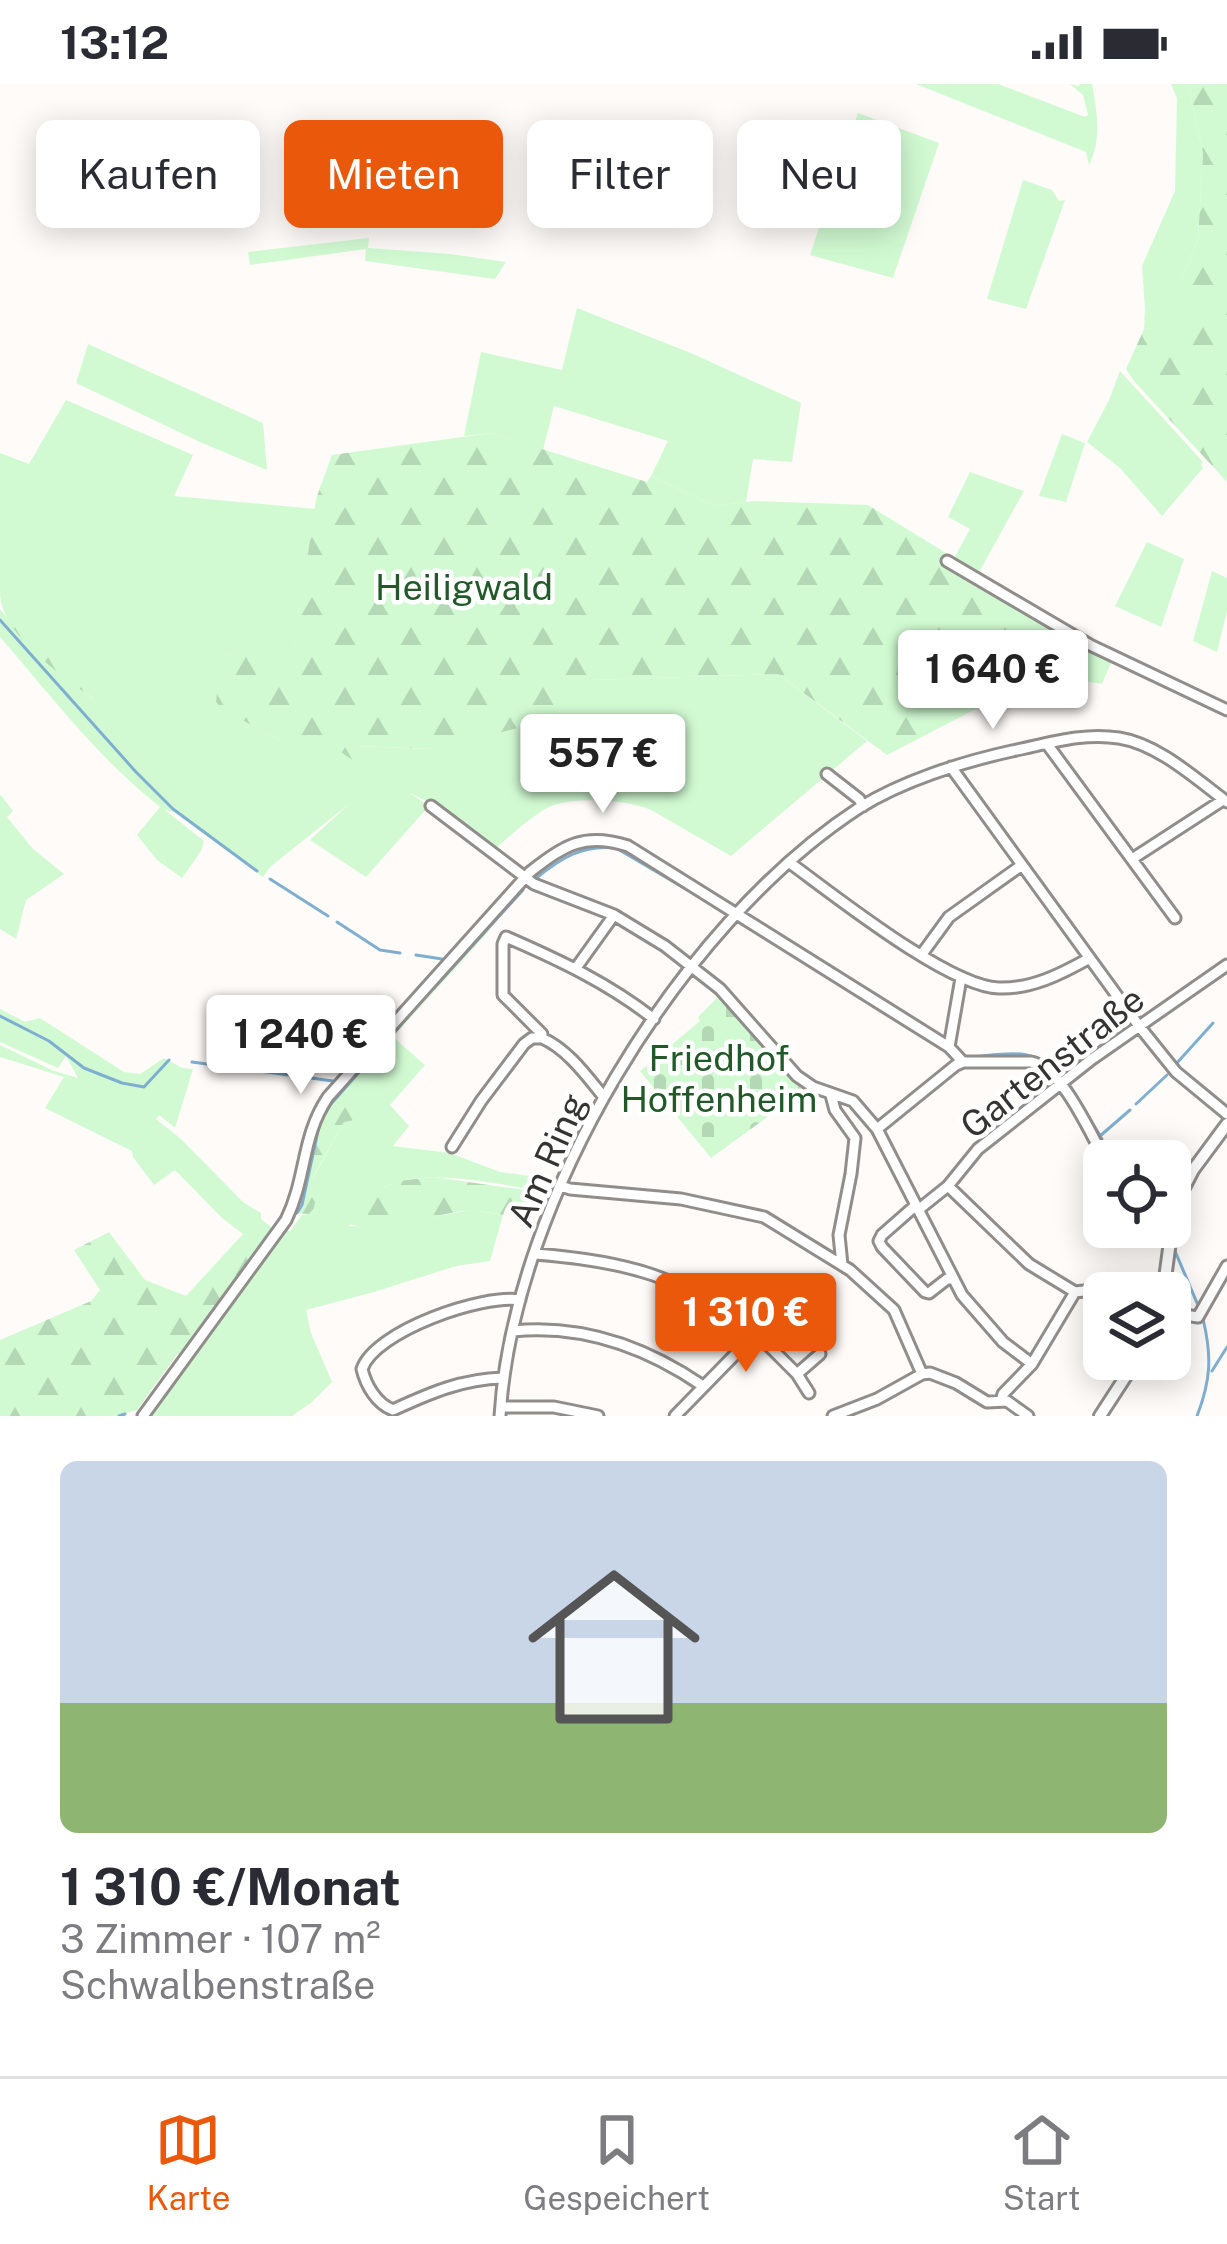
<!DOCTYPE html>
<html lang="de">
<meta charset="utf-8">
<style>
body{margin:0;font-family:"Public Sans",sans-serif;background:#f2f2f3;color:#2b2b33;height:100vh;display:flex;flex-direction:column;font-size:45px;white-space:nowrap}
*{box-sizing:border-box;margin:0}
p{font-size:39px;color:#7c7c81}
.icon{flex:none;width:66px;height:66px;fill:none;stroke:currentColor;stroke-width:2;stroke-linecap:round;stroke-linejoin:round}
.map{position:relative;height:1332px;overflow:hidden}
.details{display:flex;flex-direction:column;background:#fff;flex:1}
.details>*{flex:none}
.hud{position:absolute;left:36px;top:36px;width:1155px;height:108px;display:flex;gap:24px}
.controls{position:absolute;left:1083px;top:1056px;display:grid;gap:24px}
.controls a{display:grid;place-items:center;width:108px;height:108px;border-radius:18px;background:#fff;box-shadow:0 6px 30px #0003;font-size:60px}
.price{position:absolute;translate:-50% -102px;padding:0 27px;border-radius:12px;background:#fff;color:#222;font-size:39px;line-height:78px;filter:drop-shadow(0 3px 6px #0008)}
.price::after{content:'';position:absolute;left:50%;top:72px;width:36px;height:27px;margin-left:-18px;background:inherit;clip-path:polygon(0 0,100% 0,50% 100%)}
.price.active{background:#ea580c;color:#fff}
ul{padding:0;list-style:none}
li{display:grid;align-content:center;gap:24px;height:636px;padding:0 60px}
li span{display:grid;place-items:center;height:372px;border-radius:18px;color:#555}
li>.icon{margin-inline-start:auto}
span .icon{width:216px;height:216px;fill:#fffc;stroke-width:1}
li b{font-size:51px}
.chip{padding:0 42px;border-radius:18px;background:#fff;box-shadow:0 6px 30px #0003;font-size:42px;line-height:108px}
.chip.active{background:#ea580c;color:#fff}
.status{display:flex;justify-content:space-between;align-items:center;height:84px;padding:0 60px;background:#fff;direction:ltr}
.status svg{height:33px;fill:currentColor}
.tab-bar{display:flex;justify-content:space-around;align-items:center;height:168px;border-top:3px solid #e1e1e2;background:#fff;font-size:33px;color:#7c7c81}
.tab-bar a{display:grid;justify-items:center;gap:6px}
.tab-bar .active{color:#ea580c}
.map>svg:first-child{display:block}
.green{fill:#d1fad2}
.forest{fill:url(#forest-firs)}
.cemetery{fill:url(#cemetery-stones)}
.lines{fill:none;stroke-linecap:round;stroke-linejoin:round}
.stream{stroke:#7fafd0;stroke-width:3}
.minor-casing{stroke:#918d8b;stroke-width:15}
.major-casing{stroke:#918d8b;stroke-width:16}
.minor{stroke:#fff;stroke-width:9}
.major{stroke:#fff;stroke-width:10}
.labels{text-anchor:middle;stroke-width:9;stroke-linejoin:round;paint-order:stroke}
.park-label{font-size:36px;fill:#215a28;stroke:#fff}
.street-label{font-size:36px;fill:#363433;stroke:#fff}
</style>
<div class="status"><b>13:12</b><svg viewBox="0 0 49 12"><path d="M0 12V9h3v3zM5 12V6h3v6zM10 12V3h3v9zM15 12V0h3v12zM26 1h20v11H26zM47 4h2v5h-2z"/></svg></div>
<div class="map">
<svg width="1227" height="1332" viewBox="0 0 1227 1332">
<defs>
<pattern id="forest-firs" width="22" height="20" patternUnits="userSpaceOnUse" patternTransform="scale(3)"><rect width="22" height="20" fill="#d1fad2"/><path d="M5 1l3.5 6h-7zM16 11l3.5 6h-7z" fill="#b4d7b5"/></pattern>
<pattern id="cemetery-stones" width="16" height="16" patternUnits="userSpaceOnUse" patternTransform="scale(3)"><rect width="16" height="16" fill="#d1fad2"/><path d="M2 7V4a2 2 0 0 1 4 0v3zM10 15v-3a2 2 0 0 1 4 0v3z" fill="#b4d7b5"/></pattern>
</defs>
<rect width="100%" height="100%" fill="#fffbf8"/>
<path class="green" d="M 916,0 L 998,0 L 1085,33 L 1088,31 L 1083,11 L 1070,0 L 1079,2 L 1079,0 L 1092,0 C 1097,27 1102,55 1089,81 L 1086,68 Z
M 1171,0 L 1188,0 L 1203,69 L 1198,155 L 1180,199 L 1180,241 L 1144,245 L 1145,225 L 1142,182 L 1175,107 L 1177,14 Z
M 858,29 L 939,59 L 893,194 L 810,171 Z
M 1023,96 L 1052,106 L 1059,117 L 1065,116 L 1026,225 L 987,215 Z
M 369,154 L 368,164 L 450,170 L 506,178 L 495,195 L 365,177 L 366,165 L 250,181 L 248,168 Z
M 577,224 L 693,270 L 801,319 L 792,378 L 753,375 L 746,418 L 715,422 L 651,392 L 668,357 L 554,322 L 543,366 L 491,349 L 464,352 L 481,268 L 562,286 Z
M 88,260 L 263,339 L 267,386 L 200,358 L 76,299 Z
M 1120,287 L 1203,378 L 1201,381 L 1203,384 L 1162,432 L 1120,384 L 1087,358 L 1109,316 Z
M 66,316 L 193,371 L 174,412 L 316,425 L 295,561 L 222,571 L 216,618 L 223,625 L 281,657 L 332,661 L 375,690 L 353,662 L 436,665 L 592,596 L 778,590 L 867,657 L 731,772 L 651,726 C 627,715 570,712 547,724 C 528,735 511,751 494,766 L 432,720 L 410,709 L 429,722 L 366,793 L 310,756 L 349,720 L 270,783 L 263,793 L 174,728 L 165,726 L 204,757 L 201,767 L 182,794 L 157,776 L 137,751 L 160,723 C 99,675 51,612 0,553 L 0,525 C 27,561 57,588 93,615 L 102,588 L 0,508 L 0,369 L 29,380 Z
M 1062,350 L 1085,359 L 1066,418 L 1039,412 Z
M 970,388 L 1024,407 L 977,492 L 954,474 L 970,445 L 948,433 Z
M 1147,458 L 1184,475 L 1161,543 L 1115,522 Z
M 1212,487 L 1227,494 L 1227,527 L 1217,568 L 1193,557 Z
M 1069,545 L 1113,574 L 1102,600 L 1043,590 Z
M 0,710 L 13,727 L 7,733 L 33,765 L 64,790 L 26,816 L 16,855 L 0,845 Z
M 486,844 L 489,847 L 393,953 L 425,981 L 390,1021 L 409,1042 L 393,1062 L 450,1069 L 500,1088 L 558,1096 L 551,1109 C 504,1102 410,1077 373,1111 C 364,1120 357,1132 349,1142 L 376,1143 L 471,1126 L 503,1131 L 490,1177 L 456,1182 L 374,1208 L 306,1226 L 311,1249 L 332,1298 L 312,1318 L 292,1332 L 148,1332 L 287,1146 L 290,1147 L 302,1131 L 309,1130 L 313,1094 L 344,1038 L 341,1004 Z
M 0,925 L 25,938 L 40,934 L 124,988 L 140,990 L 164,974 L 182,984 L 193,985 L 175,1044 L 159,1031 L 156,1035 L 181,1055 L 243,1118 L 261,1129 L 261,1135 L 275,1146 L 261,1164 L 221,1133 L 175,1086 L 154,1101 L 133,1073 L 132,1067 L 45,1024 L 64,993 L 0,973 L 0,961 L 54,987 L 78,994 L 66,972 L 58,984 L 0,958 Z"/>
<path class="forest" d="M 1188,0 L 1227,0 L 1227,398 L 1134,297 L 1126,285 L 1144,245 L 1180,240 L 1180,199 L 1198,155 L 1203,69 Z
M 491,349 L 647,398 L 651,392 L 715,422 L 753,417 L 868,421 L 954,474 L 977,492 L 1069,545 L 1043,590 L 887,671 L 778,590 L 592,596 L 573,630 L 436,665 L 355,662 L 379,694 L 332,662 L 316,669 L 281,657 L 222,625 L 216,618 L 221,571 L 295,560 L 316,415 L 332,371 Z
M 0,508 L 103,588 L 94,615 C 62,592 0,550 0,508 Z
M 346,1003 L 369,1033 L 344,1038 L 313,1093 L 318,1099 L 314,1124 L 309,1130 L 294,1129 C 308,1089 305,1026 346,1003 Z
M 433,1093 L 546,1109 L 543,1115 L 506,1123 L 503,1131 C 490,1129 477,1126 464,1127 C 429,1130 356,1162 332,1127 L 398,1097 Z
M 109,1148 L 145,1196 L 186,1212 L 243,1150 L 261,1164 L 183,1271 L 178,1269 L 137,1326 L 115,1332 L 0,1332 L 0,1256 L 91,1217 L 100,1206 L 74,1166 Z"/>
<path class="cemetery" d="M 720,911 L 803,1007 L 711,1074 L 640,987 L 700,937 L 698,933 Z"/>
<g class="lines">
<path class="stream" d="M 0,536 L 136,688 L 173,725 L 257,787
M 270,795 L 328,832
M 535,795 C 560,775 582,760 616,764 L 718,824
M 739,837 L 950,970
M 337,838 L 380,866 L 400,869
M 416,871 L 442,875
M 434,904 L 523,806
M 0,932 L 49,957 L 84,984 L 122,999 L 144,1003 L 169,976
M 970,973 C 1008,970 1032,962 1063,990
M 192,978 L 333,997
M 1176,980 L 1213,939
M 1069,1000 L 1102,1055
M 1136,1020 L 1167,991
M 1100,1052 L 1130,1026
M 1104,1060 L 1114,1077
M 920,1117 L 935,1107
M 297,1129 L 302,1121 L 320,1038 L 331,1020 L 429,909
M 1175,1167 L 1200,1226
M 1212,1287 L 1227,1263
M 151,1327 L 287,1143
M 119,1332 L 125,1330
M 1197,1332 C 1211,1296 1212,1272 1203,1235"/>
<defs>
<path id="minor" d="M 947,477 L 1090,561 L 1227,626
M 1047,660 L 1175,834
M 951,683 L 1139,942 L 1176,988 L 1227,1030
M 827,690 L 859,715 L 863,722
M 431,722 L 534,800 L 614,831 L 665,862 L 720,905 L 797,992 L 813,1003 L 853,1017 L 877,1045 L 962,1211 L 1003,1258 L 1032,1280
M 1132,775 L 1223,716
M 790,779 C 834,811 949,903 999,904 C 1032,905 1061,890 1088,875
M 922,870 L 949,833 L 1022,781
M 576,884 L 614,831
M 949,963 L 961,894
M 831,1011 L 835,1026 L 855,1054 L 851,1090 L 839,1151 L 842,1181
M 603,1012 C 586,991 567,965 542,954 L 542,950 L 503,911 L 503,860 L 506,853 C 559,876 608,899 654,935
M 877,1045 L 956,981 L 963,978 L 1031,978 C 1063,984 1090,1050 1106,1077
M 452,1063 L 481,1017 L 524,960 L 532,954 L 542,954
M 561,1102 L 570,1105 L 681,1115 L 764,1133 L 850,1186 L 894,1226 L 922,1290
M 948,1102 L 1029,1180 L 1075,1208 L 1084,1207 L 1104,1216
M 915,1122 L 882,1151 L 879,1157 L 882,1163 L 925,1208 L 929,1209 L 947,1195 L 953,1195
M 918,1126 L 948,1102 L 978,1065 L 1092,975 L 1227,881
M 1159,1143 L 1170,1153
M 535,1170 C 626,1177 683,1192 756,1249 L 675,1332
M 778,1228 L 756,1249 L 797,1290 L 809,1309
M 1170,1229 L 1198,1233 L 1227,1182
M 513,1247 C 583,1240 646,1263 703,1302
M 797,1290 L 820,1270
M 922,1290 L 930,1289 L 956,1299 L 987,1318 L 1007,1317 L 1028,1332
M 503,1294 C 462,1295 430,1309 393,1326 C 377,1320 366,1302 362,1285 C 375,1247 482,1210 520,1216
M 1001,1317 L 1003,1310 L 1032,1280 L 1075,1208
M 501,1323 L 554,1323 L 598,1332
M 143,1332 L 286,1136 C 307,1093 301,1053 328,1013 L 530,788 C 565,761 584,748 628,762 L 949,963 L 963,978
M 500,1332 C 513,1117 678,842 859,724 C 902,697 962,678 1012,667 C 1047,660 1082,648 1119,654 C 1158,660 1196,695 1227,718
M 833,1332 L 877,1315 L 922,1290"/>
<path id="major" d="M 1163,1209 L 1175,1121 L 1193,1086 L 1227,1040
M 1100,1332 L 1137,1275"/>
</defs>
<use href="#minor" class="minor-casing"/>
<use href="#major" class="major-casing"/>
<use href="#minor" class="minor"/>
<use href="#major" class="major"/>
</g>
<g class="labels">
<g class="park-label">
<text x="464" y="516">Heiligwald</text>
<text x="719" y="987">Friedhof<tspan x="719" dy="41">Hoffenheim</tspan></text>
</g>
<g class="street-label">
<text transform="translate(1052 978) rotate(-38)" y="13">Gartenstraße</text>
<text transform="translate(547 1076) rotate(-66)" y="13">Am Ring</text>
</g>
</g>
</svg>
<div class="controls">
<a><svg class="icon" aria-label="locate" viewBox="0 0 24 24"><circle cx="12" cy="12" r="6"/><path d="M12 2v4M12 18v4M2 12h4M18 12h4"/></svg></a>
<a><svg class="icon" aria-label="layers" viewBox="0 0 24 24"><path d="M12 4l9 5-9 5-9-5zM3 14l9 5 9-5"/></svg></a>
</div>
<b class="price" style="left:993px;top:648px">1 640 €</b>
<b class="price" style="left:603px;top:732px">557 €</b>
<b class="price" style="left:301px;top:1013px">1 240 €</b>
<b class="price active" style="left:746px;top:1291px">1 310 €</b>
<div class="hud">
<a class="chip">Kaufen</a>
<a class="chip active">Mieten</a>
<a class="chip">Filter</a>
<a class="chip">Neu</a>
</div>
</div>
<section class="details">
<ul>
<li><span style="background:linear-gradient(#c9d6e8 65%,#8fb573 0)"><svg class="icon" aria-label="home" viewBox="0 0 24 24"><path d="M3 11l9-7 9 7M6 9v11h12V9"/></svg></span><div><b>1 310 €/Monat</b><p>3 Zimmer · 107 m²</p><p>Schwalbenstraße</p></div></li>
</ul>
</section>
<nav class="tab-bar">
<a class="active"><svg class="icon" aria-label="map" viewBox="0 0 24 24"><path d="M3 6l6-2 6 2 6-2v14l-6 2-6-2-6 2zM9 4v14M15 6v14"/></svg>Karte</a>
<a><svg class="icon" aria-label="saved" viewBox="0 0 24 24"><path d="M7 4h10v16l-5-4-5 4z"/></svg>Gespeichert</a>
<a><svg class="icon" aria-label="home" viewBox="0 0 24 24"><path d="M3 11l9-7 9 7M6 9v11h12V9"/></svg>Start</a>
</nav>
